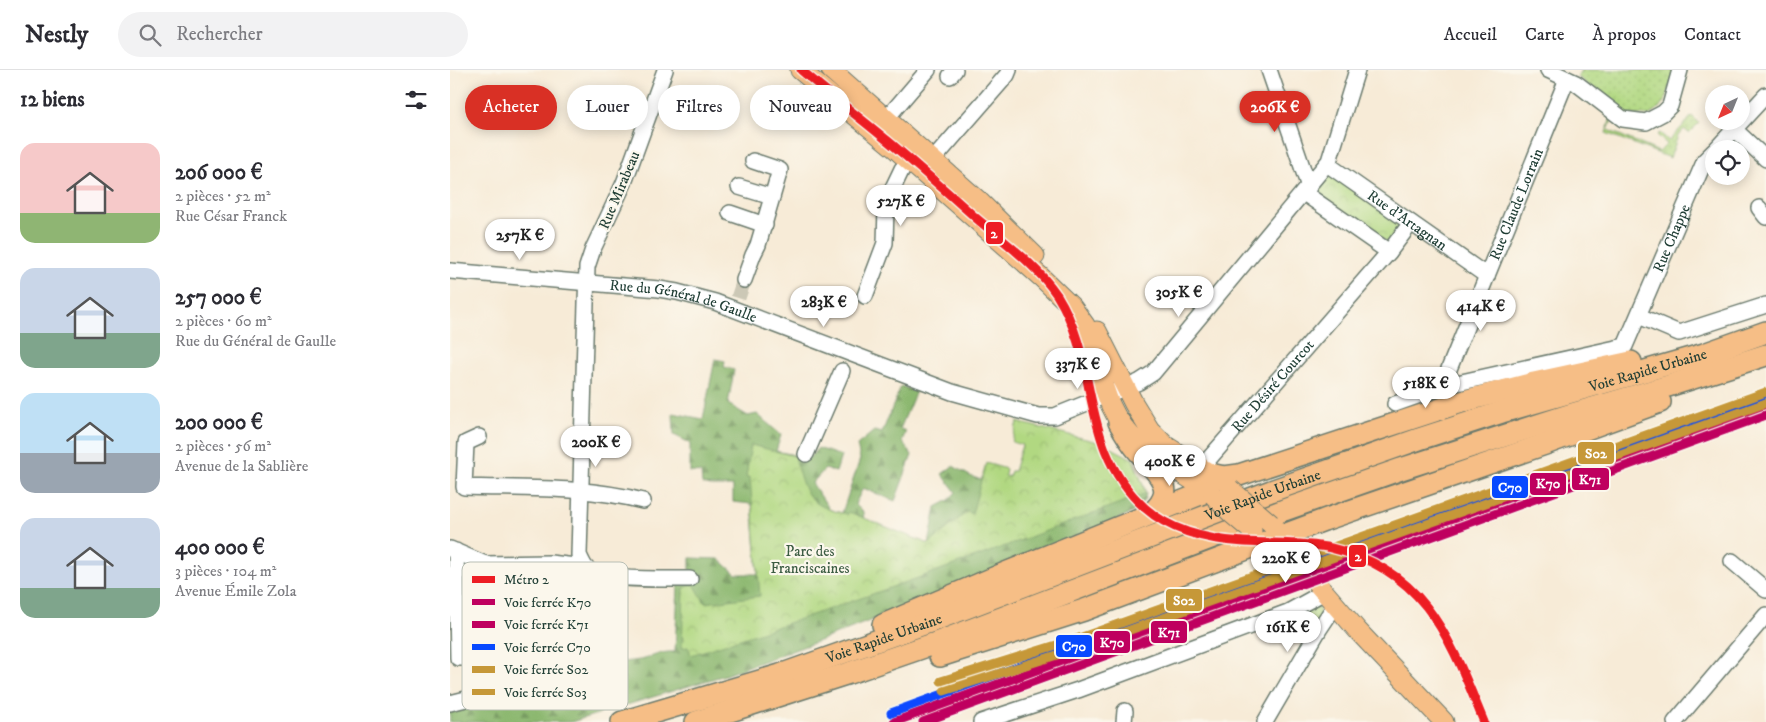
<!DOCTYPE html>
<html lang="fr">
<meta charset="utf-8">
<style>
body{margin:0;font-family:"IM FELL DW Pica",serif;background:#f2f2f3;color:#2b2b33;height:100vh;display:flex;flex-direction:column;font-size:19px;white-space:nowrap}
*{box-sizing:border-box;margin:0}
p{font-size:16px;color:#7c7c81}
.icon{flex:none;width:28px;height:28px;fill:none;stroke:currentColor;stroke-width:2;stroke-linecap:round;stroke-linejoin:round}
.map{position:relative;flex:1;overflow:hidden}
.panel{display:flex;flex-direction:column;background:#fff;width:450px}
.panel>*{flex:none}
.top-card{position:absolute;left:15px;top:15px;width:475px;height:45px;display:flex;gap:10px}
.needle{width:32px;rotate:223deg}
.tools{position:absolute;left:1255px;top:15px;display:grid;gap:10px}
.tools a{display:grid;place-items:center;width:45px;height:45px;border-radius:50%;background:#fff;box-shadow:0 2px 12px #0003;font-size:25px}
.price{position:absolute;translate:-50% -42px;padding:0 11px;border-radius:18px;background:#fff;color:#222;font-size:16px;line-height:32px;filter:drop-shadow(0 1px 2px #0008)}
.price::after{content:'';position:absolute;left:50%;top:30px;width:15px;height:11px;margin-left:-8px;background:inherit;clip-path:polygon(0 0,100% 0,50% 100%)}
.price.selected{background:#d93025;color:#fff}
ul{padding:0;list-style:none}
li{display:flex;align-items:center;gap:15px;height:125px;padding:0 20px}
li span{display:grid;place-items:center;flex:none;width:140px;height:100px;border-radius:15px;color:#555}
li>.icon{margin-inline-start:auto}
span .icon{width:60px;height:60px;fill:#fffc;stroke-width:1}
li b{font-size:21px}
h2{display:flex;justify-content:space-between;align-items:center;height:60px;padding:0 20px;font-size:21px}
.tag{padding:0 18px;border-radius:22px;background:#fff;box-shadow:0 2px 12px #0003;font-size:18px;line-height:45px}
.tag.selected{background:#d93025;color:#fff}
header{display:flex;align-items:center;gap:30px;box-sizing:border-box;height:70px;padding:0 25px;background:#fff;border-bottom:1px solid #e1e1e2}
header strong{font-size:24px}
nav{display:flex;gap:28px;margin-inline-start:auto;font-size:18px}
.search{width:350px;height:45px;background:#f2f2f3;display:flex;align-items:center;gap:12px;box-sizing:border-box;padding:0 18px;border-radius:28px;color:#7c7c81;font-size:19px}
main{display:flex;flex:1;min-height:0}
.map>svg:first-child{display:block}
.grass{fill:url(#grass-dots);stroke:#688a5a}
.forest{fill:url(#forest-firs);stroke:#567a52}
.park{fill:url(#park-crowns);stroke:#688a5a}
.lines{fill:none;stroke-linecap:round;stroke-linejoin:round}
.minor-tunnel{stroke:#ccc8b6;stroke-width:15;stroke-dasharray:15 8;stroke-linecap:butt}
.minor-casing{stroke:#6b7a6d;stroke-width:18}
.major-casing{stroke:#6b7a6d;stroke-width:21}
.highway-casing{stroke:#6b7a6d;stroke-width:24}
.minor{stroke:#fff;stroke-width:15}
.major{stroke:#f6be86;stroke-width:19}
.highway{stroke:#f6be86;stroke-width:21}
.major-bridge-casing{stroke:#6b7a6d;stroke-width:21;stroke-linecap:butt}
.major-bridge{stroke:#f6be86;stroke-width:19}
.rail-1-casing{stroke:#fbf7ec;stroke-width:12}
.rail-2-casing{stroke:#fbf7ec;stroke-width:12}
.rail-3-casing{stroke:#fbf7ec;stroke-width:12}
.rail-4-casing{stroke:#fbf7ec;stroke-width:12}
.rail-5-casing{stroke:#fbf7ec;stroke-width:12}
.rail-1{stroke:#bf005f;stroke-width:9}
.rail-2{stroke:#bf005f;stroke-width:9}
.rail-3{stroke:#0749ff;stroke-width:9}
.rail-4{stroke:#c69838;stroke-width:9}
.rail-5{stroke:#c69838;stroke-width:9}
.metro-1-casing{stroke:#fbf7ec;stroke-width:12}
.metro-1{stroke:#ed1d24;stroke-width:9}
.labels{text-anchor:middle;stroke-width:4.5;stroke-linejoin:round;paint-order:stroke}
.street-label{font-size:15px;fill:#1f3d34;stroke:#fbf7ec}
.park-label{font-size:15px;fill:#3c5c43;stroke:#fbf7ec}
.key{fill:#fbf7ec;stroke:#b9bfb5;stroke-width:1}
.key-label{font-size:14px;fill:#1f3d34}
.line-badge{stroke:#fbf7ec;stroke-width:2}
.badge-label{font-size:14px;text-anchor:middle;font-weight:bold;fill:#fff}
</style>
<header>
<strong>Nestly</strong>
<div class="search"><svg class="icon" aria-label="search" viewBox="0 0 24 24"><circle cx="10" cy="10" r="6"/><path d="M15 15l6 6"/></svg>Rechercher</div>
<nav><a>Accueil</a><a>Carte</a><a>À propos</a><a>Contact</a></nav>
</header>
<main>
<section class="panel">
<h2>12 biens<svg class="icon" aria-label="filters" viewBox="0 0 24 24"><path d="M4 7h16M4 17h16"/><circle cx="9" cy="7" r="2"/><circle cx="15" cy="17" r="2"/></svg></h2>
<ul>
<li><span style="background:linear-gradient(#f6c9c9 70%,#8fb573 0)"><svg class="icon" aria-label="home" viewBox="0 0 24 24"><path d="M3 11l9-7 9 7M6 9v11h12V9"/></svg></span><div><b>206 000 €</b><p>2 pièces · 52 m²</p><p>Rue César Franck</p></div></li>
<li><span style="background:linear-gradient(#c9d6e8 65%,#7fa58c 0)"><svg class="icon" aria-label="home" viewBox="0 0 24 24"><path d="M3 11l9-7 9 7M6 9v11h12V9"/></svg></span><div><b>257 000 €</b><p>2 pièces · 60 m²</p><p>Rue du Général de Gaulle</p></div></li>
<li><span style="background:linear-gradient(#bfe0f5 60%,#9aa5b1 0)"><svg class="icon" aria-label="home" viewBox="0 0 24 24"><path d="M3 11l9-7 9 7M6 9v11h12V9"/></svg></span><div><b>200 000 €</b><p>2 pièces · 56 m²</p><p>Avenue de la Sablière</p></div></li>
<li><span style="background:linear-gradient(#c9d6e8 70%,#7fa58c 0)"><svg class="icon" aria-label="home" viewBox="0 0 24 24"><path d="M3 11l9-7 9 7M6 9v11h12V9"/></svg></span><div><b>400 000 €</b><p>3 pièces · 104 m²</p><p>Avenue Émile Zola</p></div></li>
</ul>
</section>
<div class="map">
<svg width="1316" height="652" viewBox="0 0 1316 652">
<defs>
<pattern id="grass-dots" width="8" height="8" patternUnits="userSpaceOnUse" patternTransform="scale(1.25)"><rect width="8" height="8" fill="#b1d881"/><path d="M2 2h.1M6 6h.1" fill="none" stroke="#98ba70" stroke-width="1.8" stroke-linecap="round"/></pattern>
<pattern id="forest-firs" width="22" height="20" patternUnits="userSpaceOnUse" patternTransform="scale(1.25)"><rect width="22" height="20" fill="#8cb86f"/><path d="M5 1l3.5 6h-7zM16 11l3.5 6h-7z" fill="#72975c"/></pattern>
<pattern id="park-crowns" width="20" height="18" patternUnits="userSpaceOnUse" patternTransform="scale(1.25)"><rect width="20" height="18" fill="#b1d881"/><path d="M2 6a3 3 0 1 1 6 0M12 15a3 3 0 1 1 6 0" fill="none" stroke="#98ba70"/></pattern>
</defs>
<rect width="100%" height="100%" fill="#fbf7ec"/>
<filter id="ink" filterUnits="userSpaceOnUse"><feTurbulence type="fractalNoise" baseFrequency=".02" numOctaves="2"/><feDisplacementMap in="SourceGraphic" scale="10" xChannelSelector="R" yChannelSelector="G"/><feConvolveMatrix kernelMatrix="1 2 1 2 8 2 1 2 1" color-interpolation-filters="sRGB"/></filter>
<filter id="wash" filterUnits="userSpaceOnUse"><feTurbulence type="fractalNoise" baseFrequency=".0096" numOctaves="4" result="noise"/><feDisplacementMap in="SourceGraphic" scale="20" xChannelSelector="R" yChannelSelector="G"/><feGaussianBlur stdDeviation="1.12" result="paint"/><feColorMatrix in="noise" values="0 0 0 0 0 0 0 0 0 0 0 0 0 0 0 0 0 1.4 0 .05"/><feComposite in="paint" operator="in"/></filter>
<g filter="url(#wash)">
<rect width="100%" height="100%" fill="#f7ebd7"/>
<path class="grass" d="M 1131,0 L 1225,0 L 1216,29 L 1208,39 L 1200,45 L 1176,45 L 1128,7 Z
M 1162,45 L 1164,46 L 1158,60 L 1209,82 L 1217,74 L 1207,65 L 1210,63 L 1219,71 L 1242,46 L 1249,53 L 1239,63 L 1234,59 L 1228,66 L 1220,88 L 1156,63 Z
M 862,531 L 870,540 L 869,549 L 865,555 L 844,543 Z"/>
<path class="forest" d="M 265,289 L 275,291 L 274,297 L 284,300 L 278,334 L 298,346 L 307,344 L 331,365 L 326,381 L 359,388 L 368,378 L 391,386 L 386,402 L 375,399 L 362,413 L 380,440 L 392,443 L 410,389 L 407,375 L 424,361 L 432,363 L 451,316 L 466,321 L 450,359 L 456,361 L 452,371 L 462,385 L 445,431 L 413,418 L 405,434 L 414,443 L 413,449 L 479,474 L 486,437 L 499,430 L 506,422 L 492,404 L 503,396 L 520,406 L 531,410 L 683,389 L 696,423 L 695,429 L 686,441 L 495,521 L 369,571 L 275,605 L 121,652 L 0,652 L 0,639 L 78,619 L 76,599 L 113,596 L 125,597 L 126,591 C 146,593 169,593 190,590 C 203,587 210,581 225,582 L 228,514 L 240,509 L 240,488 L 269,489 L 286,504 L 308,504 L 302,434 L 283,432 L 283,416 L 261,416 L 252,414 L 251,403 L 240,402 L 240,373 L 224,365 L 223,343 L 253,349 Z"/>
<path class="park" d="M 877,104 L 881,104 L 948,152 L 950,158 L 938,173 L 866,124 L 865,119 Z
M 567,352 L 652,373 L 683,389 L 696,423 C 546,481 394,536 241,585 L 238,577 L 232,578 L 234,518 L 244,514 L 255,533 L 310,526 L 300,408 L 296,407 L 301,375 L 345,386 C 353,423 358,437 398,444 L 399,442 L 479,474 L 518,441 L 522,444 L 536,393 L 556,399 L 555,406 L 559,407 L 561,401 L 564,401 L 572,375 L 562,372 Z"/>
</g>
<g filter="url(#ink)">
<g class="lines">
<path class="minor-tunnel" d="M 288,228 L 294,210"/>
<defs>
<g id="minor">
<path d="M 215,0 L 174,113 L 143,179 L 137,197 L 129,485 C 133,494 135,499 143,503 C 155,510 222,509 240,509"/>
<path d="M 819,0 L 859,117"/>
<path d="M 1098,0 L 1126,13 L 1173,49 L 1196,52 L 1213,43 L 1220,36 L 1230,0"/>
<path d="M 500,6 L 505,0"/>
<path d="M 437,48 L 478,0"/>
<path d="M 1284,59 L 1316,89"/>
<path d="M 1266,79 L 1316,25"/>
<path d="M 483,90 L 557,5 L 559,0"/>
<path id="s1" d="M 877,94 L 1037,206"/>
<path d="M 289,117 L 322,127"/>
<path d="M 854,123 L 939,182"/>
<path d="M 1309,138 L 1316,147"/>
<path d="M 280,143 L 315,155"/>
<path id="s2" d="M 0,201 L 209,219 L 227,222 L 265,232 L 502,322 L 588,346 L 605,346 L 612,343 L 689,312 L 703,303 L 879,91 L 907,0"/>
<path d="M 294,210 L 303,185 L 308,175 L 330,100 L 303,91"/>
<path d="M 415,226 L 435,173 L 436,138 L 440,124 L 452,99 L 467,82"/>
<path d="M 1189,246 L 1229,263 L 1316,235"/>
<path id="s3" d="M 998,315 L 998,307 L 999,299 L 1117,9"/>
<path id="s4" d="M 945,334 L 998,315 L 1175,276 L 1255,90 L 1264,81"/>
<path d="M 29,367 L 16,373 L 14,417 C 74,419 135,416 193,431"/>
<path d="M 356,384 L 392,301"/>
<path id="s5" d="M 751,398 L 939,182 L 961,153"/>
<path d="M 0,479 L 35,494 L 37,588 L 8,588 L 6,481"/>
<path d="M 1282,491 L 1316,520"/>
<path d="M 35,494 L 100,493 L 134,497"/>
<path d="M 36,607 L 39,624"/>
<path d="M 0,633 L 64,617"/>
<path d="M 531,652 L 628,620 L 838,542 L 869,525"/>
<path d="M 674,652 L 675,641"/>
<path d="M 815,652 L 870,558 L 880,543 L 888,536"/>
<path d="M 1225,652 L 1316,545"/>
</g>
<path id="major" d="M 350,0 L 448,81 L 591,207 L 622,237 L 635,255 L 638,263 C 647,287 650,312 661,336 C 681,381 726,396 763,425
M 381,0 L 528,130 L 585,186
M 647,261 L 684,334 L 700,360 L 715,375 L 756,401 L 772,414
M 822,455 L 846,489 L 908,561 L 994,652"/>
<g id="highway">
<path d="M 669,352 C 675,363 681,373 689,382 C 706,402 731,420 700,444"/>
<path d="M 760,404 L 774,407 L 789,405 L 1018,330 L 1084,313 L 1181,292"/>
<path d="M 433,555 L 553,504 L 758,421 L 766,419 L 780,419"/>
<path d="M 490,586 L 634,540 L 874,450 L 1098,373 L 1210,332"/>
<path id="s6" d="M 172,652 L 330,605 L 485,550 L 821,421 L 969,369 L 1052,342 L 1254,284 L 1316,262"/>
<path d="M 246,652 L 399,603 L 483,574 L 834,440 L 951,399 L 1122,344 L 1218,316 L 1316,285"/>
</g>
</defs>
<use href="#minor" class="minor-casing"/>
<use href="#major" class="major-casing"/>
<use href="#highway" class="highway-casing"/>
<use href="#minor" class="minor"/>
<use href="#major" class="major"/>
<use href="#highway" class="highway"/>
<defs>
<path id="major-bridge" d="M 780,419 L 821,454
M 763,425 L 783,445 L 802,461"/>
</defs>
<use href="#major-bridge" class="major-bridge-casing"/>
<use href="#major-bridge" class="major-bridge"/>
<defs>
<path id="rail-1" d="M 444,652 L 1316,334"/>
<path id="rail-2" d="M 473,652 L 1316,345"/>
<path id="rail-3" d="M 441,643 L 1313,325"/>
<path id="rail-4" d="M 491,611 L 632,567 L 1316,322"/>
<path id="rail-5" d="M 494,621 L 635,576 L 1316,333"/>
</defs>
<use href="#rail-1" class="rail-1-casing"/>
<use href="#rail-2" class="rail-2-casing"/>
<use href="#rail-3" class="rail-3-casing"/>
<use href="#rail-4" class="rail-4-casing"/>
<use href="#rail-5" class="rail-5-casing"/>
<use href="#rail-1" class="rail-1"/>
<use href="#rail-2" class="rail-2"/>
<use href="#rail-3" class="rail-3"/>
<use href="#rail-4" class="rail-4"/>
<use href="#rail-5" class="rail-5"/>
<defs>
<path id="metro-1" d="M 351,0 C 379,24 409,47 438,71 C 468,96 497,122 526,148 C 554,172 586,194 607,225 C 651,295 628,378 695,438 C 722,462 759,470 794,472 C 823,474 853,472 881,478 C 977,500 1000,570 1034,652"/>
</defs>
<use href="#metro-1" class="metro-1-casing"/>
<use href="#metro-1" class="metro-1"/>
</g>
</g>
<g class="labels">
<g class="street-label">
<text transform="translate(169 120) rotate(-67)" y="5">Rue Mirabeau</text>
<text dy="5" stroke="none"><textPath href="#s3" startOffset="194">Rue Claude Lorrain</textPath></text>
<text dy="5" stroke="none"><textPath href="#s1" startOffset="98">Rue d'Artagnan</textPath></text>
<text dy="5" stroke="none"><textPath href="#s4" startOffset="355">Rue Chappe</textPath></text>
<text dy="5" stroke="none"><textPath href="#s2" startOffset="236">Rue du Général de Gaulle</textPath></text>
<text dy="5" stroke="none"><textPath href="#s6" startOffset="1085">Voie Rapide Urbaine</textPath></text>
<text dy="5" stroke="none"><textPath href="#s5" startOffset="109">Rue Désiré Courcot</textPath></text>
<text dy="5" stroke="none"><textPath href="#s6" startOffset="680">Voie Rapide Urbaine</textPath></text>
<text dy="5" stroke="none"><textPath href="#s6" startOffset="275">Voie Rapide Urbaine</textPath></text>
</g>
<g class="park-label">
<text x="360" y="486">Parc des<tspan x="360" dy="17">Franciscaines</tspan></text>
</g>
</g>
<rect x="12" y="492" width="166" height="148" rx="8" class="key"/>
<rect x="22" y="506" width="23" height="7" fill="#ed1d24"/>
<rect x="22" y="529" width="23" height="6" fill="#bf005f"/>
<rect x="22" y="551" width="23" height="7" fill="#bf005f"/>
<rect x="22" y="574" width="23" height="6" fill="#0749ff"/>
<rect x="22" y="596" width="23" height="7" fill="#c69838"/>
<rect x="22" y="619" width="23" height="6" fill="#c69838"/>
<g class="key-label">
<text x="54" y="514">Métro 2</text>
<text x="54" y="537">Voie ferrée K70</text>
<text x="54" y="559">Voie ferrée K71</text>
<text x="54" y="582">Voie ferrée C70</text>
<text x="54" y="604">Voie ferrée S02</text>
<text x="54" y="627">Voie ferrée S03</text>
</g>
<g class="line-badge">
<rect x="535" y="151" width="19" height="24" rx="5" fill="#ed1d24"/>
<rect x="1127" y="371" width="38" height="24" rx="5" fill="#c69838"/>
<rect x="1121" y="397" width="39" height="24" rx="5" fill="#bf005f"/>
<rect x="1079" y="402" width="38" height="24" rx="5" fill="#bf005f"/>
<rect x="1041" y="405" width="38" height="24" rx="5" fill="#0749ff"/>
<rect x="898" y="474" width="19" height="24" rx="5" fill="#ed1d24"/>
<rect x="715" y="518" width="38" height="24" rx="5" fill="#c69838"/>
<rect x="700" y="550" width="38" height="24" rx="5" fill="#bf005f"/>
<rect x="643" y="560" width="38" height="24" rx="5" fill="#bf005f"/>
<rect x="605" y="564" width="38" height="24" rx="5" fill="#0749ff"/>
</g>
<g class="badge-label">
<text x="544" y="168">2</text>
<text x="1146" y="388">S02</text>
<text x="1140" y="414">K71</text>
<text x="1098" y="418">K70</text>
<text x="1060" y="422">C70</text>
<text x="908" y="491">2</text>
<text x="734" y="535">S02</text>
<text x="719" y="567">K71</text>
<text x="662" y="577">K70</text>
<text x="624" y="581">C70</text>
</g>
</svg>
<div class="tools">
<a><svg class="needle" viewBox="-14 -14 28 28"><path d="M0-13l5 13h-10z" fill="#e53935"/><path d="M0 13l5-13h-10z" fill="#7c7c81"/></svg></a>
<a><svg class="icon" aria-label="locate" viewBox="0 0 24 24"><circle cx="12" cy="12" r="6"/><path d="M12 2v4M12 18v4M2 12h4M18 12h4"/></svg></a>
</div>
<b class="price selected" style="left:825px;top:63px">206K €</b>
<b class="price" style="left:451px;top:157px">527K €</b>
<b class="price" style="left:70px;top:191px">257K €</b>
<b class="price" style="left:729px;top:248px">305K €</b>
<b class="price" style="left:374px;top:258px">283K €</b>
<b class="price" style="left:1031px;top:262px">414K €</b>
<b class="price" style="left:628px;top:320px">337K €</b>
<b class="price" style="left:976px;top:339px">518K €</b>
<b class="price" style="left:146px;top:398px">200K €</b>
<b class="price" style="left:720px;top:417px">400K €</b>
<b class="price" style="left:836px;top:514px">220K €</b>
<b class="price" style="left:838px;top:583px">161K €</b>
<div class="top-card">
<a class="tag selected">Acheter</a>
<a class="tag">Louer</a>
<a class="tag">Filtres</a>
<a class="tag">Nouveau</a>
</div>
</div>
</main>
